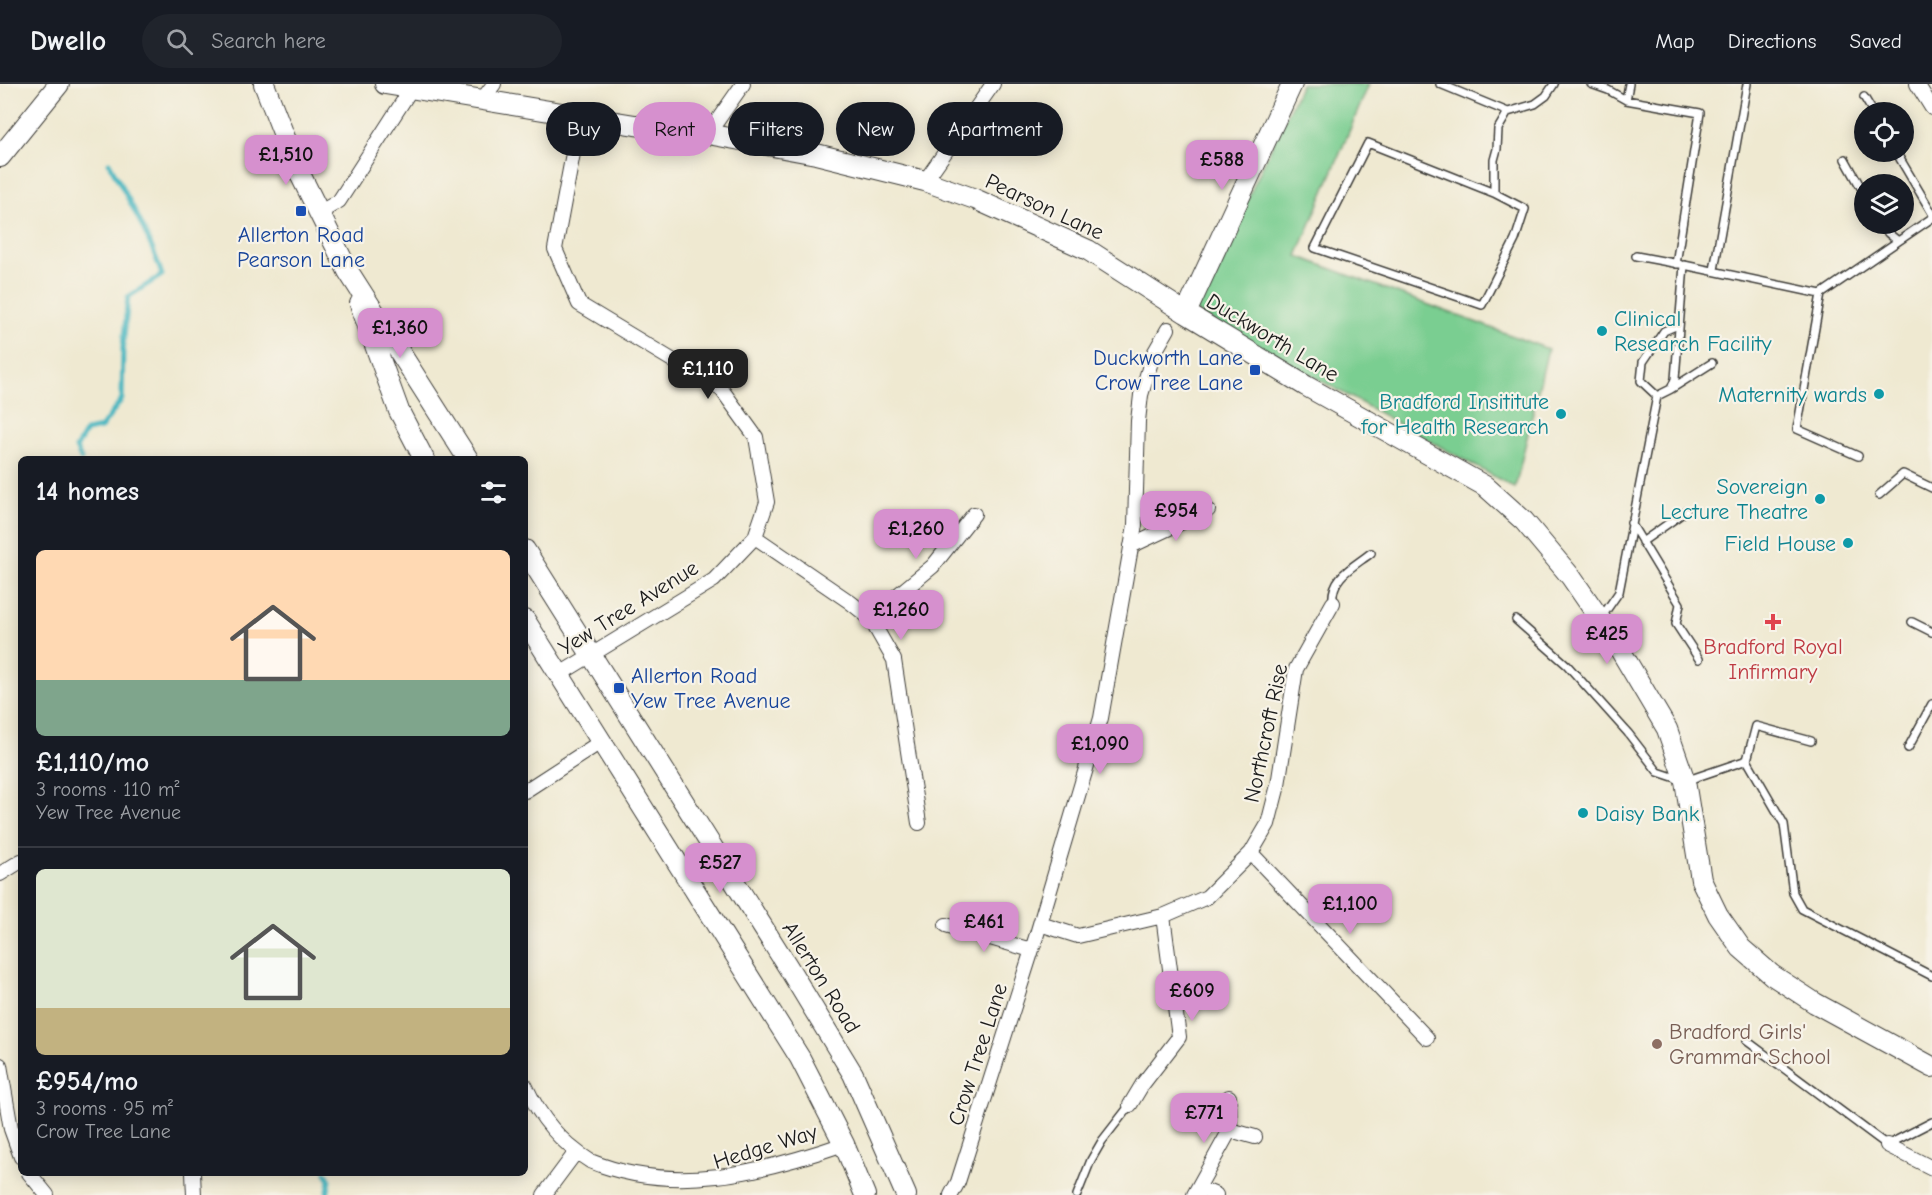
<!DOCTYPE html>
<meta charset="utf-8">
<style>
body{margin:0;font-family:"Comic Neue",sans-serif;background:#20242c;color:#f1f3f6;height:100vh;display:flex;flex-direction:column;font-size:22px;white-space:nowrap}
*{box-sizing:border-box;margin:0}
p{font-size:20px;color:#9ea1a6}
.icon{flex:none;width:33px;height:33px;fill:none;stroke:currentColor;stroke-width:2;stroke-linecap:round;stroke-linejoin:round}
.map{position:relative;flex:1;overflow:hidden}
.side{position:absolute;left:18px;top:372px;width:510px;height:720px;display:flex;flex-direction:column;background:#171b24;border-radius:9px;box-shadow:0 3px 15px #0003}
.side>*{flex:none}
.guide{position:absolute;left:546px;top:18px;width:570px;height:54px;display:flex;gap:12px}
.fabs{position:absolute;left:1854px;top:18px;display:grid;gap:12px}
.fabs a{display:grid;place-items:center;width:60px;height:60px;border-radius:50%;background:#171b24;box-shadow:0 3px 15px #0003;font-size:30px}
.price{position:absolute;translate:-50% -51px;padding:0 14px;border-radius:12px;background:#d690ce;color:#111;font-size:20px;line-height:39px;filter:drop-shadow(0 2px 3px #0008)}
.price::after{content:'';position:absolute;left:50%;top:36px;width:18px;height:14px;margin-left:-9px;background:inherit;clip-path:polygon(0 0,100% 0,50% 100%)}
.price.active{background:#222;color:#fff}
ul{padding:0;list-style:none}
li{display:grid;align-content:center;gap:12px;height:318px;padding:0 18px}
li+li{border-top:2px solid #363941}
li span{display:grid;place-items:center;height:186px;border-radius:9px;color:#555}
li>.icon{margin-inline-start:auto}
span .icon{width:108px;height:108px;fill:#fffc;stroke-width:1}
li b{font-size:26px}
h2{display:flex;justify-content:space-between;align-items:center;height:72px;padding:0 18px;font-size:26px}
.pill{padding:0 21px;border-radius:27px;background:#171b24;box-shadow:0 3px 15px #0003;font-size:21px;line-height:54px}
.pill.active{background:#d690ce;color:#111}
header{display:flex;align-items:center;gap:36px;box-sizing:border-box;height:84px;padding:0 30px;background:#171b24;border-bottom:2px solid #363941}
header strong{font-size:28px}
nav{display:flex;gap:33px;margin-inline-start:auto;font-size:21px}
.search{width:420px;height:54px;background:#20242c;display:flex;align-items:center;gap:15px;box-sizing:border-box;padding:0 21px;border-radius:33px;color:#9ea1a6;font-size:22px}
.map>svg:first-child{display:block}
.green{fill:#7ace91;stroke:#4b7556;stroke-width:1.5}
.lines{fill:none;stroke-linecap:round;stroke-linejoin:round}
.stream{stroke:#48b7c1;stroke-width:5}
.lane-casing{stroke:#3c3b37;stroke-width:10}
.street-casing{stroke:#3c3b37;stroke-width:16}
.secondary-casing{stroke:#3c3b37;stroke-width:22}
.lane{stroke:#fff;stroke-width:7}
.street{stroke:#fff;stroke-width:14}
.secondary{stroke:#fff;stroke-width:20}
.transit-dot{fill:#1a4fb4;stroke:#f7f3e8;stroke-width:2}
.culture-dot{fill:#0f9aa8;stroke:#f7f3e8;stroke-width:2}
.health-dot{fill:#e0444e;stroke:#f7f3e8;stroke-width:2}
.education-dot{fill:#8d6e63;stroke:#f7f3e8;stroke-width:2}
.labels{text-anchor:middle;stroke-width:4.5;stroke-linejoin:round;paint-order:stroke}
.street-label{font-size:22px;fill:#1c1c1c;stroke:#f7f3e8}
.transit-label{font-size:22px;fill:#164399;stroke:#f7f3e8}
.culture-label{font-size:22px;fill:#0d838f;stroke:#f7f3e8;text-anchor:end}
.health-label{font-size:22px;fill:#be3a42;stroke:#f7f3e8}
.education-label{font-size:22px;fill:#785e54;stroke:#f7f3e8;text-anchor:start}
</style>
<header>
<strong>Dwello</strong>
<div class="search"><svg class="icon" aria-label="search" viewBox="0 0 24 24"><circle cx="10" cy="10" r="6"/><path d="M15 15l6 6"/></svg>Search here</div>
<nav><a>Map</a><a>Directions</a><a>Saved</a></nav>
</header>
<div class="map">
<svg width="1932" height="1111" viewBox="0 0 1932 1111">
<rect width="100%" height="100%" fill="#f7f3e8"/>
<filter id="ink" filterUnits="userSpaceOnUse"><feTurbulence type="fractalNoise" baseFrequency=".0167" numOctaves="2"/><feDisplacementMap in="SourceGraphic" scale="12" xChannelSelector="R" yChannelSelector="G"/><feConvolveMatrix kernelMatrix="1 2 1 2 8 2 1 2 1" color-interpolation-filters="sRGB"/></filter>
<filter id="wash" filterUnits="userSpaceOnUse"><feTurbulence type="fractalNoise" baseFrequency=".008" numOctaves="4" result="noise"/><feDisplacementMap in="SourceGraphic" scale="24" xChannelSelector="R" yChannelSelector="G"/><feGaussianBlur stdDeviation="1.35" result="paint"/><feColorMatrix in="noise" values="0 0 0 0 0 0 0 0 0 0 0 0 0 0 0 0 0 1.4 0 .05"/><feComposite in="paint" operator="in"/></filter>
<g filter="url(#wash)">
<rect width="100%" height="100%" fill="#efe9d1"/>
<path class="green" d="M 1301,0 L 1369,0 L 1297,172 L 1548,265 L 1515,404 L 1195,227 Z"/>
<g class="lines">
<path class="stream" d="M 81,375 L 76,364 L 86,347 L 101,344 L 122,315 L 123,262 L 128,213 L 162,191 C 149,151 129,116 109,79
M 326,1089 L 330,1096 L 327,1111"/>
</g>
</g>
<g filter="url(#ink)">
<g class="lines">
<defs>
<path id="lane" d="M 1440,0 L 1508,28 L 1535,20 L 1546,12 L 1554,0
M 1591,0 L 1608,6 L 1626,16
M 1629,0 L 1626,16 L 1700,29 L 1676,180
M 1864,13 L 1873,28
M 1896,68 L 1932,129
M 1845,75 L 1864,109
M 1494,109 L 1368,59 L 1315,164 L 1482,221 L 1515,156 L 1525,125 L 1494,109 L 1494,76 L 1497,65 L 1498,45 L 1508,28
M 1882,140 L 1888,149 L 1898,157
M 1636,172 L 1679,180
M 1714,186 L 1747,0
M 1821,210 L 1797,345 L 1858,372
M 1671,305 L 1712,279
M 1657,312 L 1671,305 L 1675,295 L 1684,181 L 1821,210 L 1932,134
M 1657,312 L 1641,297 L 1643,278 L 1664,247 L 1678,241
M 1879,411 L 1903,390 L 1932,404
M 1631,439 L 1680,520 L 1676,540 L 1699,575
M 1642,458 L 1686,427
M 1333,519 C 1330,493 1353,483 1371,469
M 1601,534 L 1619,508 L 1657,312
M 1516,536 L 1567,581 L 1628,649 L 1658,688 L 1685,697 L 1747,676 L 1784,740 L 1793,809 L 1802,825 L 1932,892
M 1912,538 L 1932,548
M 1908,664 L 1932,620
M 1747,676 L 1756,642 L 1811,657
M 1747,957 L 1887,1061 L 1932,1038
M 1077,1111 L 1091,1076 L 1102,1057 L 1130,1021"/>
<path id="street" d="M 1917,0 L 1932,24
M 482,16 L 494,0
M 708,50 L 743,0
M 925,97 L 993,0
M 319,129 L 339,117 L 411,5
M 755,453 L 850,518 L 870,534 L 894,576 L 919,739
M 1131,462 L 1208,426
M 870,534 L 933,482 L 974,430
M 560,590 L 714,496 L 755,453 L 767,418 L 756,353 L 722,306 L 579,220 L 555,165 L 580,32
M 525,707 L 602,657
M 1251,769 L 1427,954
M 0,790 L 21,777
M 1040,840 L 1078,852 L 1163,832 L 1207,813 L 1251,769 L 1268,740 L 1278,701 L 1296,585 L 1333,519
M 946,841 L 1031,866
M 0,981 L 11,1045 L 21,1073
M 525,1001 C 539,1032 561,1059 590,1077 C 673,1111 760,1089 844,1060
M 1130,1021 L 1142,1001 L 1179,953 L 1163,832
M 1230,1046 L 1255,1053
M 1887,1061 L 1932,1084
M 29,1089 L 47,1111
M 193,1089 L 194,1111
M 1199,1104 L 1216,1111
M 544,1111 L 576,1068
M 951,1111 L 958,1098 L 1037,850 L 1101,634 L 1135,441 L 1138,337 L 1141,311 L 1153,271 L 1168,245
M 1194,1111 L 1230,1046 L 1229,1013"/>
<path id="secondary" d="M 264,0 L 296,82 L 348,187 L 468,375
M 385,0 L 635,41 L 708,50 L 816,70 L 925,97 L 975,115 L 1088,166 L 1186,229 L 1306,302 L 1485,402 L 1524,437 L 1571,493 L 1613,554 L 1667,645 L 1685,697 L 1701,796 L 1718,831 L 1741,864 L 1772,891 L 1815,919 L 1932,983
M 0,73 L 59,0
M 360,220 L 399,327 L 424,375
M 1186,229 L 1292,0
M 525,466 L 788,883 L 853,990 L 906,1111
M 525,536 L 800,974 L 844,1060 L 865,1111"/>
</defs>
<use href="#lane" class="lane-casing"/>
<use href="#street" class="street-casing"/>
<use href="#secondary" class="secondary-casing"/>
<use href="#lane" class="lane"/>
<use href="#street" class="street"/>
<use href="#secondary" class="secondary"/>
</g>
</g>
<g class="transit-dot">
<rect x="295" y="121" width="12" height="12" rx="3"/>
<rect x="1249" y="280" width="12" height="12" rx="3"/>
<rect x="613" y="598" width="12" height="12" rx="3"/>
</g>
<g class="culture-dot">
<circle cx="1602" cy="247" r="6"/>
<circle cx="1879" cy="310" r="6"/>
<circle cx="1561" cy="330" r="6"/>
<circle cx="1820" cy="415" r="6"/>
<circle cx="1848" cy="459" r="6"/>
<circle cx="1583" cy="729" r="6"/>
</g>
<path class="health-dot" d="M1770 529h6v6h6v6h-6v6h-6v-6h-6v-6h6z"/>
<circle class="education-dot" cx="1657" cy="960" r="6"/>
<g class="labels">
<g class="street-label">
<text transform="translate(1045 122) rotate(25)" y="8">Pearson Lane</text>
<text transform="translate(1273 253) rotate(31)" y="8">Duckworth Lane</text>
<text transform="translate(628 523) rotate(-32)" y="8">Yew Tree Avenue</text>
<text transform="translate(1265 649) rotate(-78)" y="8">Northcroft Rise</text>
<text transform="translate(822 893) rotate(58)" y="8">Allerton Road</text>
<text transform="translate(977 970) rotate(-72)" y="8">Crow Tree Lane</text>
<text transform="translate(765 1062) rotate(-17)" y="8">Hedge Way</text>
</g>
<g class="transit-label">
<text x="301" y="158">Allerton Road<tspan x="301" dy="25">Pearson Lane</tspan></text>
<text x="1243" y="281" text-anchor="end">Duckworth Lane<tspan x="1243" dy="25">Crow Tree Lane</tspan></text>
<text x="631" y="599" text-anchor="start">Allerton Road<tspan x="631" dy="25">Yew Tree Avenue</tspan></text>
</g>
<g class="culture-label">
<text x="1614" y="242" text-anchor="start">Clinical<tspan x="1614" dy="25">Research Facility</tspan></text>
<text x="1867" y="318">Maternity wards</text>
<text x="1549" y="325">Bradford Insititute<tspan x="1549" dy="25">for Health Research</tspan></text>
<text x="1808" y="410">Sovereign<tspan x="1808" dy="25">Lecture Theatre</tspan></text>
<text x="1836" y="467">Field House</text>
<text x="1595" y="737" text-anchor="start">Daisy Bank</text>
</g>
<g class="health-label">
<text x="1773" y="570">Bradford Royal<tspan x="1773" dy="25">Infirmary</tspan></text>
</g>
<g class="education-label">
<text x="1669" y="955">Bradford Girls'<tspan x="1669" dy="25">Grammar School</tspan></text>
</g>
</g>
</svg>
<div class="fabs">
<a><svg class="icon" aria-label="locate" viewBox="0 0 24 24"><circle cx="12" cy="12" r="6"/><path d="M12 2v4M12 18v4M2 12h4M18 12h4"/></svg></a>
<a><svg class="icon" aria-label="layers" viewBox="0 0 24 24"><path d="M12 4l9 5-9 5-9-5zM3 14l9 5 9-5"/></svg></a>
</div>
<b class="price" style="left:286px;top:102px">£1,510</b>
<b class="price" style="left:1222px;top:107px">£588</b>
<b class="price" style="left:400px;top:275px">£1,360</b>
<b class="price active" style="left:708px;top:316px">£1,110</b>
<b class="price" style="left:1176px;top:458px">£954</b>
<b class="price" style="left:916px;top:476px">£1,260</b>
<b class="price" style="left:901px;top:557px">£1,260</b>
<b class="price" style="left:1607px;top:581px">£425</b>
<b class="price" style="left:1100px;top:691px">£1,090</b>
<b class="price" style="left:720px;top:810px">£527</b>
<b class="price" style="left:1350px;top:851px">£1,100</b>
<b class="price" style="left:984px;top:869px">£461</b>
<b class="price" style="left:1192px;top:938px">£609</b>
<b class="price" style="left:1204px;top:1060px">£771</b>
<div class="guide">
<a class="pill">Buy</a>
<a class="pill active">Rent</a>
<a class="pill">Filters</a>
<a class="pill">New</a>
<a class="pill">Apartment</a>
</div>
<section class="side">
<h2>14 homes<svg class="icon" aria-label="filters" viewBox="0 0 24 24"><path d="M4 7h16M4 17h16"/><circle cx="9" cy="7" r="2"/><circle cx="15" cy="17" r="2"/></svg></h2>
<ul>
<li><span style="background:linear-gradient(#ffd9b3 70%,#7fa58c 0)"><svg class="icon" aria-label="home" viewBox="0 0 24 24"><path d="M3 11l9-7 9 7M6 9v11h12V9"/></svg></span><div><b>£1,110/mo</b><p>3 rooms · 110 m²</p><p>Yew Tree Avenue</p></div></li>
<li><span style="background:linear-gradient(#dfe7d0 75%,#c2b280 0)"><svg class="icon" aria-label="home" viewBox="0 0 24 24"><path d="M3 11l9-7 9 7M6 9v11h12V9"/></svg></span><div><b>£954/mo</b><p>3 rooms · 95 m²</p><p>Crow Tree Lane</p></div></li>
</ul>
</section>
</div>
